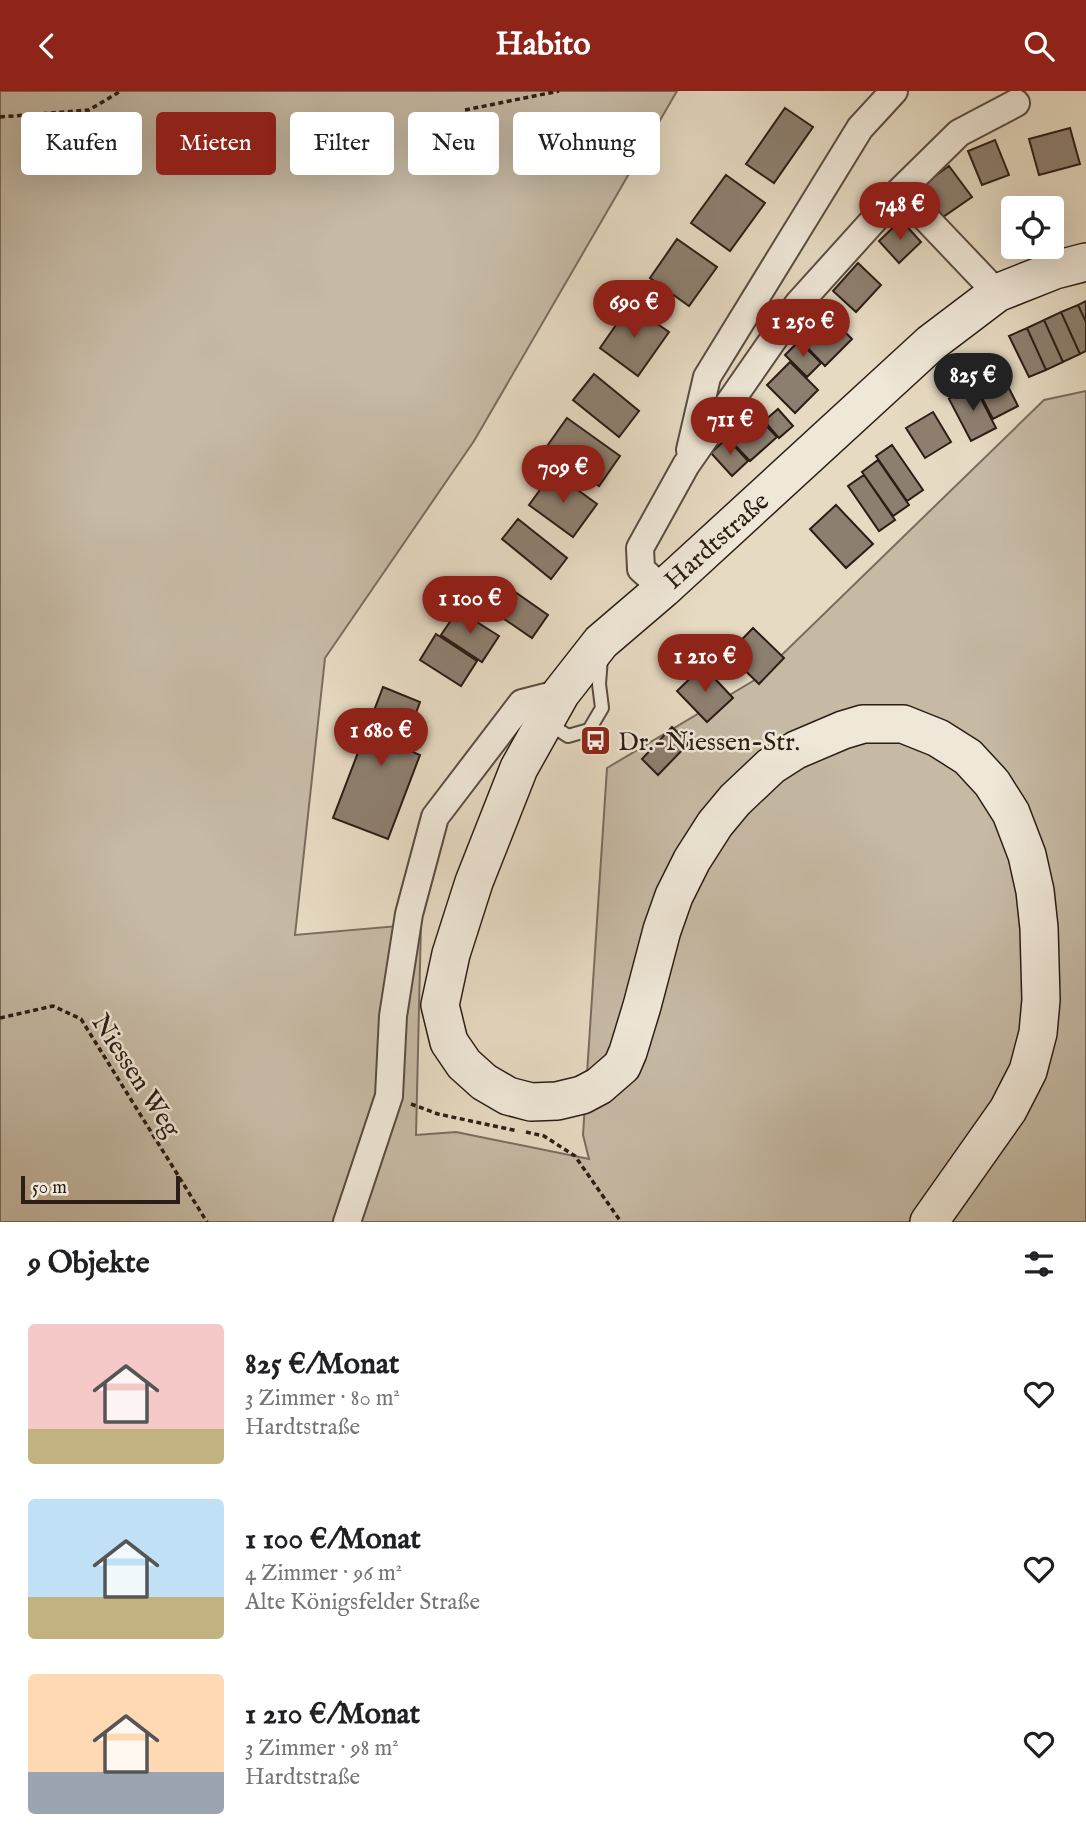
<!DOCTYPE html>
<html lang="de">
<meta charset="utf-8">
<style>
body{margin:0;font-family:"IM FELL English",serif;background:#f2f2f2;color:#202124;height:100vh;display:flex;flex-direction:column;font-size:26px;white-space:nowrap}
*{box-sizing:border-box;margin:0}
p{font-size:23px;color:#757577}
.icon{flex:none;width:38px;height:38px;fill:none;stroke:currentColor;stroke-width:2;stroke-linecap:round;stroke-linejoin:round}
.map{position:relative;height:1131px;overflow:hidden}
.drawer{display:flex;flex-direction:column;background:#fff;flex:1}
.drawer>*{flex:none}
.top-card{position:absolute;left:21px;top:21px;width:700px;height:63px;display:flex;gap:14px}
.fabs{position:absolute;left:1001px;top:105px;display:grid;gap:14px}
.fabs a{display:grid;place-items:center;width:63px;height:63px;border-radius:7px;background:#fff;box-shadow:0 7px 28px #0002;font-size:35px}
.scale{position:absolute;left:21px;bottom:18px;width:159px;box-sizing:border-box;padding-left:7px;border:4px solid #2c1d16;border-top:0;font-size:19px;line-height:24px;white-space:nowrap;color:#2c1d16;-webkit-text-stroke:5px #efe7d7;paint-order:stroke}
.price{position:absolute;translate:-50% -60px;padding:0 16px;border-radius:24px;background:#8f2418;color:#fff;font-size:23px;line-height:46px;filter:drop-shadow(0 2px 4px #0008)}
.price::after{content:'';position:absolute;left:50%;top:42px;width:21px;height:16px;margin-left:-10px;background:inherit;clip-path:polygon(0 0,100% 0,50% 100%)}
.price.current{background:#222;color:#fff}
ul{padding:0;list-style:none}
li{display:flex;align-items:center;gap:21px;height:175px;padding:0 28px}
li span{display:grid;place-items:center;flex:none;width:196px;height:140px;border-radius:7px;color:#555}
li>.icon{margin-inline-start:auto}
span .icon{width:84px;height:84px;fill:#fffc;stroke-width:1}
li b{font-size:30px}
h2{display:flex;justify-content:space-between;align-items:center;height:84px;padding:0 28px;font-size:30px}
.chip{padding:0 24px;border-radius:7px;background:#fff;box-shadow:0 7px 28px #0002;font-size:24px;line-height:63px}
.chip.current{background:#8f2418;color:#fff}
header{display:flex;justify-content:space-between;align-items:center;height:91px;padding:0 28px;background:#8f2418;color:#fff;font-size:32px;font-weight:700}
.map>svg:first-child{display:block}
.green{fill:#c6baa5;stroke:#796c5e;stroke-width:2}
.building{fill:#8d7f6f;stroke:#2c1d16;stroke-width:2}
.lines{fill:none;stroke-linecap:round;stroke-linejoin:round}
.service-casing{stroke:#5a4c41;stroke-width:16}
.minor-casing{stroke:#5a4c41;stroke-width:30}
.secondary-casing{stroke:#2c1d16;stroke-width:40}
.path{stroke:#2c1d16;stroke-width:3.5;stroke-dasharray:5 3.5;stroke-linecap:butt}
.service{stroke:#efe7d7;stroke-width:12}
.minor{stroke:#efe7d7;stroke-width:26}
.secondary{stroke:#efe7d7;stroke-width:37}
.labels{text-anchor:middle;stroke-width:5;stroke-linejoin:round;paint-order:stroke}
.street-label{font-size:26px;fill:#2c1d16;stroke:#efe7d7}
.poi-label{font-size:26px;fill:#2c1d16;stroke:#efe7d7;text-anchor:start}
</style>
<header><svg class="icon" aria-label="back" viewBox="0 0 24 24"><path d="M15 5l-7 7 7 7"/></svg>Habito<svg class="icon" aria-label="search" viewBox="0 0 24 24"><circle cx="10" cy="10" r="6"/><path d="M15 15l6 6"/></svg></header>
<div class="map">
<svg width="1086" height="1131" viewBox="0 0 1086 1131">
<rect width="100%" height="100%" fill="#e6dac2"/>
<filter id="stains"><feTurbulence type="fractalNoise" baseFrequency=".00286" numOctaves="4"/><feColorMatrix values="0 0 0 0 .2 0 0 0 0 .09 0 0 0 0 .02 0 0 0 .5 -.17"/></filter>
<radialGradient id="worn" r=".72"><stop offset=".6" stop-color="#630" stop-opacity="0"/><stop offset="1" stop-color="#630" stop-opacity=".3"/></radialGradient>
<path class="green" d="M 0,0 L 677,0 L 474,350 L 325,567 L 295,844 L 421,833 L 416,1044 L 456,1041 L 589,1068 L 583,1044 L 607,677 L 758,587 L 1044,309 L 1086,300 L 1086,1131 L 0,1131 Z"/>
<path class="building" d="M 785,17 L 813,36 L 774,92 L 746,73 Z
M 1070,37 L 1080,73 L 1039,84 L 1029,48 Z
M 995,49 L 1009,84 L 982,94 L 968,60 Z
M 949,75 L 972,106 L 943,126 L 921,95 Z
M 726,84 L 765,112 L 730,160 L 691,132 Z
M 901,129 L 921,151 L 899,172 L 879,150 Z
M 677,148 L 717,176 L 689,215 L 650,187 Z
M 858,172 L 881,194 L 856,221 L 833,200 Z
M 1086,210 L 1086,231 L 1078,214 Z
M 630,214 L 669,241 L 638,285 L 600,257 Z
M 1078,214 L 1086,231 L 1086,260 L 1080,263 L 1061,221 Z
M 825,221 L 852,248 L 825,275 L 798,247 Z
M 1061,221 L 1080,263 L 1063,271 L 1044,229 Z
M 1044,229 L 1063,271 L 1046,279 L 1027,237 Z
M 1027,237 L 1046,279 L 1029,286 L 1009,245 Z
M 799,250 L 821,272 L 807,286 L 785,264 Z
M 790,271 L 818,299 L 795,322 L 767,294 Z
M 996,272 L 1018,315 L 993,328 L 971,286 Z
M 594,283 L 639,320 L 619,346 L 573,309 Z
M 974,294 L 996,337 L 971,350 L 949,308 Z
M 778,318 L 793,335 L 779,347 L 764,330 Z
M 933,321 L 951,351 L 925,367 L 906,337 Z
M 755,323 L 777,346 L 750,370 L 729,348 Z
M 567,327 L 620,365 L 599,395 L 545,358 Z
M 727,347 L 748,370 L 732,385 L 711,362 Z
M 892,354 L 923,399 L 907,410 L 876,365 Z
M 878,369 L 909,414 L 893,425 L 862,381 Z
M 553,381 L 597,413 L 573,446 L 529,414 Z
M 864,384 L 895,429 L 879,440 L 848,395 Z
M 836,414 L 873,453 L 846,477 L 810,438 Z
M 518,428 L 567,467 L 551,488 L 502,448 Z
M 508,496 L 548,524 L 532,547 L 491,519 Z
M 458,519 L 499,545 L 482,571 L 441,544 Z
M 753,537 L 784,567 L 759,593 L 728,563 Z
M 436,543 L 477,570 L 461,595 L 420,569 Z
M 703,575 L 733,607 L 707,631 L 677,600 Z
M 383,596 L 420,611 L 403,657 L 420,664 L 388,748 L 333,727 Z
M 672,636 L 689,652 L 658,684 L 642,668 Z"/>
<g class="lines">
<defs>
<path id="service" d="M 548,632 L 568,645 L 589,639 L 602,617 L 599,593 L 601,567"/>
<path id="minor" d="M 900,100 L 997,202
M 690,359 L 707,286 L 860,37 L 894,0
M 663,498 L 641,478 L 640,457 L 686,374 L 798,213 L 900,100 L 959,42 L 1016,12
M 347,1131 L 389,1005 L 393,925 L 409,823 L 435,726 L 522,612 L 561,602"/>
<path id="secondary" d="M 929,1131 L 1008,1019 L 1028,980 L 1038,942 L 1041,909 L 1039,837 L 1035,800 L 1027,764 L 1011,722 L 992,692 L 968,666 L 938,647 L 903,633 L 863,633 L 843,639 L 796,659 L 771,675 L 735,709 L 715,733 L 692,769 L 674,805 L 662,839 L 642,915 L 628,961 L 622,975 L 599,995 L 582,1004 L 557,1010 L 531,1011 L 508,1005 L 484,991 L 464,973 L 449,951 L 440,914 L 451,863 L 474,791 L 519,677 L 561,602 L 601,551 L 663,498 L 931,252 L 997,202 L 1055,179 L 1086,171"/>
</defs>
<use href="#service" class="service-casing"/>
<use href="#minor" class="minor-casing"/>
<use href="#secondary" class="secondary-casing"/>
<path class="path" d="M 465,19 L 559,0
M 0,26 L 89,19 L 121,0
M 0,927 L 53,915 L 81,928 L 207,1131
M 411,1013 L 438,1023 L 518,1040
M 526,1041 L 544,1045 L 575,1065 L 621,1131"/>
<use href="#service" class="service"/>
<use href="#minor" class="minor"/>
<use href="#secondary" class="secondary"/>
</g>
<defs>
<symbol id="bus-square" viewBox="-11 -11 22 22"><rect x="-9" y="-9" width="18" height="18" rx="4" fill="#8f2418" stroke="#efe7d7"/><path d="M-5-6H5V4H4V6H2V4H-2V6H-4V4H-5ZM-3.5-4V0h7V-4ZM-3.5 1.2v1.5H-2V1.2ZM2 1.2v1.5H3.5V1.2Z" fill="#fff"/></symbol>
</defs>
<g fill-rule="evenodd">
<use href="#bus-square" x="578" y="632" width="35" height="35"/>
</g>
<g class="labels">
<g class="street-label">
<text transform="translate(716 449) rotate(-42)" y="9">Hardtstraße</text>
<text transform="translate(137 984) rotate(57)" y="9">Niessen Weg</text>
</g>
<g class="poi-label">
<text x="618" y="659">Dr.-Niessen-Str.</text>
</g>
</g>
<rect width="100%" height="100%" filter="url(#stains)"/>
<rect width="100%" height="100%" fill="url(#worn)"/>
</svg>
<div class="fabs">
<a><svg class="icon" aria-label="locate" viewBox="0 0 24 24"><circle cx="12" cy="12" r="6"/><path d="M12 2v4M12 18v4M2 12h4M18 12h4"/></svg></a>
</div>
<div class="scale">50 m</div>
<b class="price" style="left:900px;top:151px">748 €</b>
<b class="price" style="left:634px;top:249px">690 €</b>
<b class="price" style="left:803px;top:268px">1 250 €</b>
<b class="price current" style="left:973px;top:322px">825 €</b>
<b class="price" style="left:730px;top:366px">711 €</b>
<b class="price" style="left:563px;top:414px">709 €</b>
<b class="price" style="left:470px;top:545px">1 100 €</b>
<b class="price" style="left:705px;top:603px">1 210 €</b>
<b class="price" style="left:381px;top:677px">1 680 €</b>
<div class="top-card">
<a class="chip">Kaufen</a>
<a class="chip current">Mieten</a>
<a class="chip">Filter</a>
<a class="chip">Neu</a>
<a class="chip">Wohnung</a>
</div>
</div>
<section class="drawer">
<h2>9 Objekte<svg class="icon" aria-label="filters" viewBox="0 0 24 24"><path d="M4 7h16M4 17h16"/><circle cx="9" cy="7" r="2"/><circle cx="15" cy="17" r="2"/></svg></h2>
<ul>
<li><span style="background:linear-gradient(#f6c9c9 75%,#c2b280 0)"><svg class="icon" aria-label="home" viewBox="0 0 24 24"><path d="M3 11l9-7 9 7M6 9v11h12V9"/></svg></span><div><b>825 €/Monat</b><p>3 Zimmer · 80 m²</p><p>Hardtstraße</p></div><svg class="icon" aria-label="heart" viewBox="0 0 24 24"><path d="M12 20l-8-8c-3-5 5-10 8-4 3-6 11-1 8 4z"/></svg></li>
<li><span style="background:linear-gradient(#bfe0f5 70%,#c2b280 0)"><svg class="icon" aria-label="home" viewBox="0 0 24 24"><path d="M3 11l9-7 9 7M6 9v11h12V9"/></svg></span><div><b>1 100 €/Monat</b><p>4 Zimmer · 96 m²</p><p>Alte Königsfelder Straße</p></div><svg class="icon" aria-label="heart" viewBox="0 0 24 24"><path d="M12 20l-8-8c-3-5 5-10 8-4 3-6 11-1 8 4z"/></svg></li>
<li><span style="background:linear-gradient(#ffd9b3 70%,#9aa5b1 0)"><svg class="icon" aria-label="home" viewBox="0 0 24 24"><path d="M3 11l9-7 9 7M6 9v11h12V9"/></svg></span><div><b>1 210 €/Monat</b><p>3 Zimmer · 98 m²</p><p>Hardtstraße</p></div><svg class="icon" aria-label="heart" viewBox="0 0 24 24"><path d="M12 20l-8-8c-3-5 5-10 8-4 3-6 11-1 8 4z"/></svg></li>
</ul>
</section>
